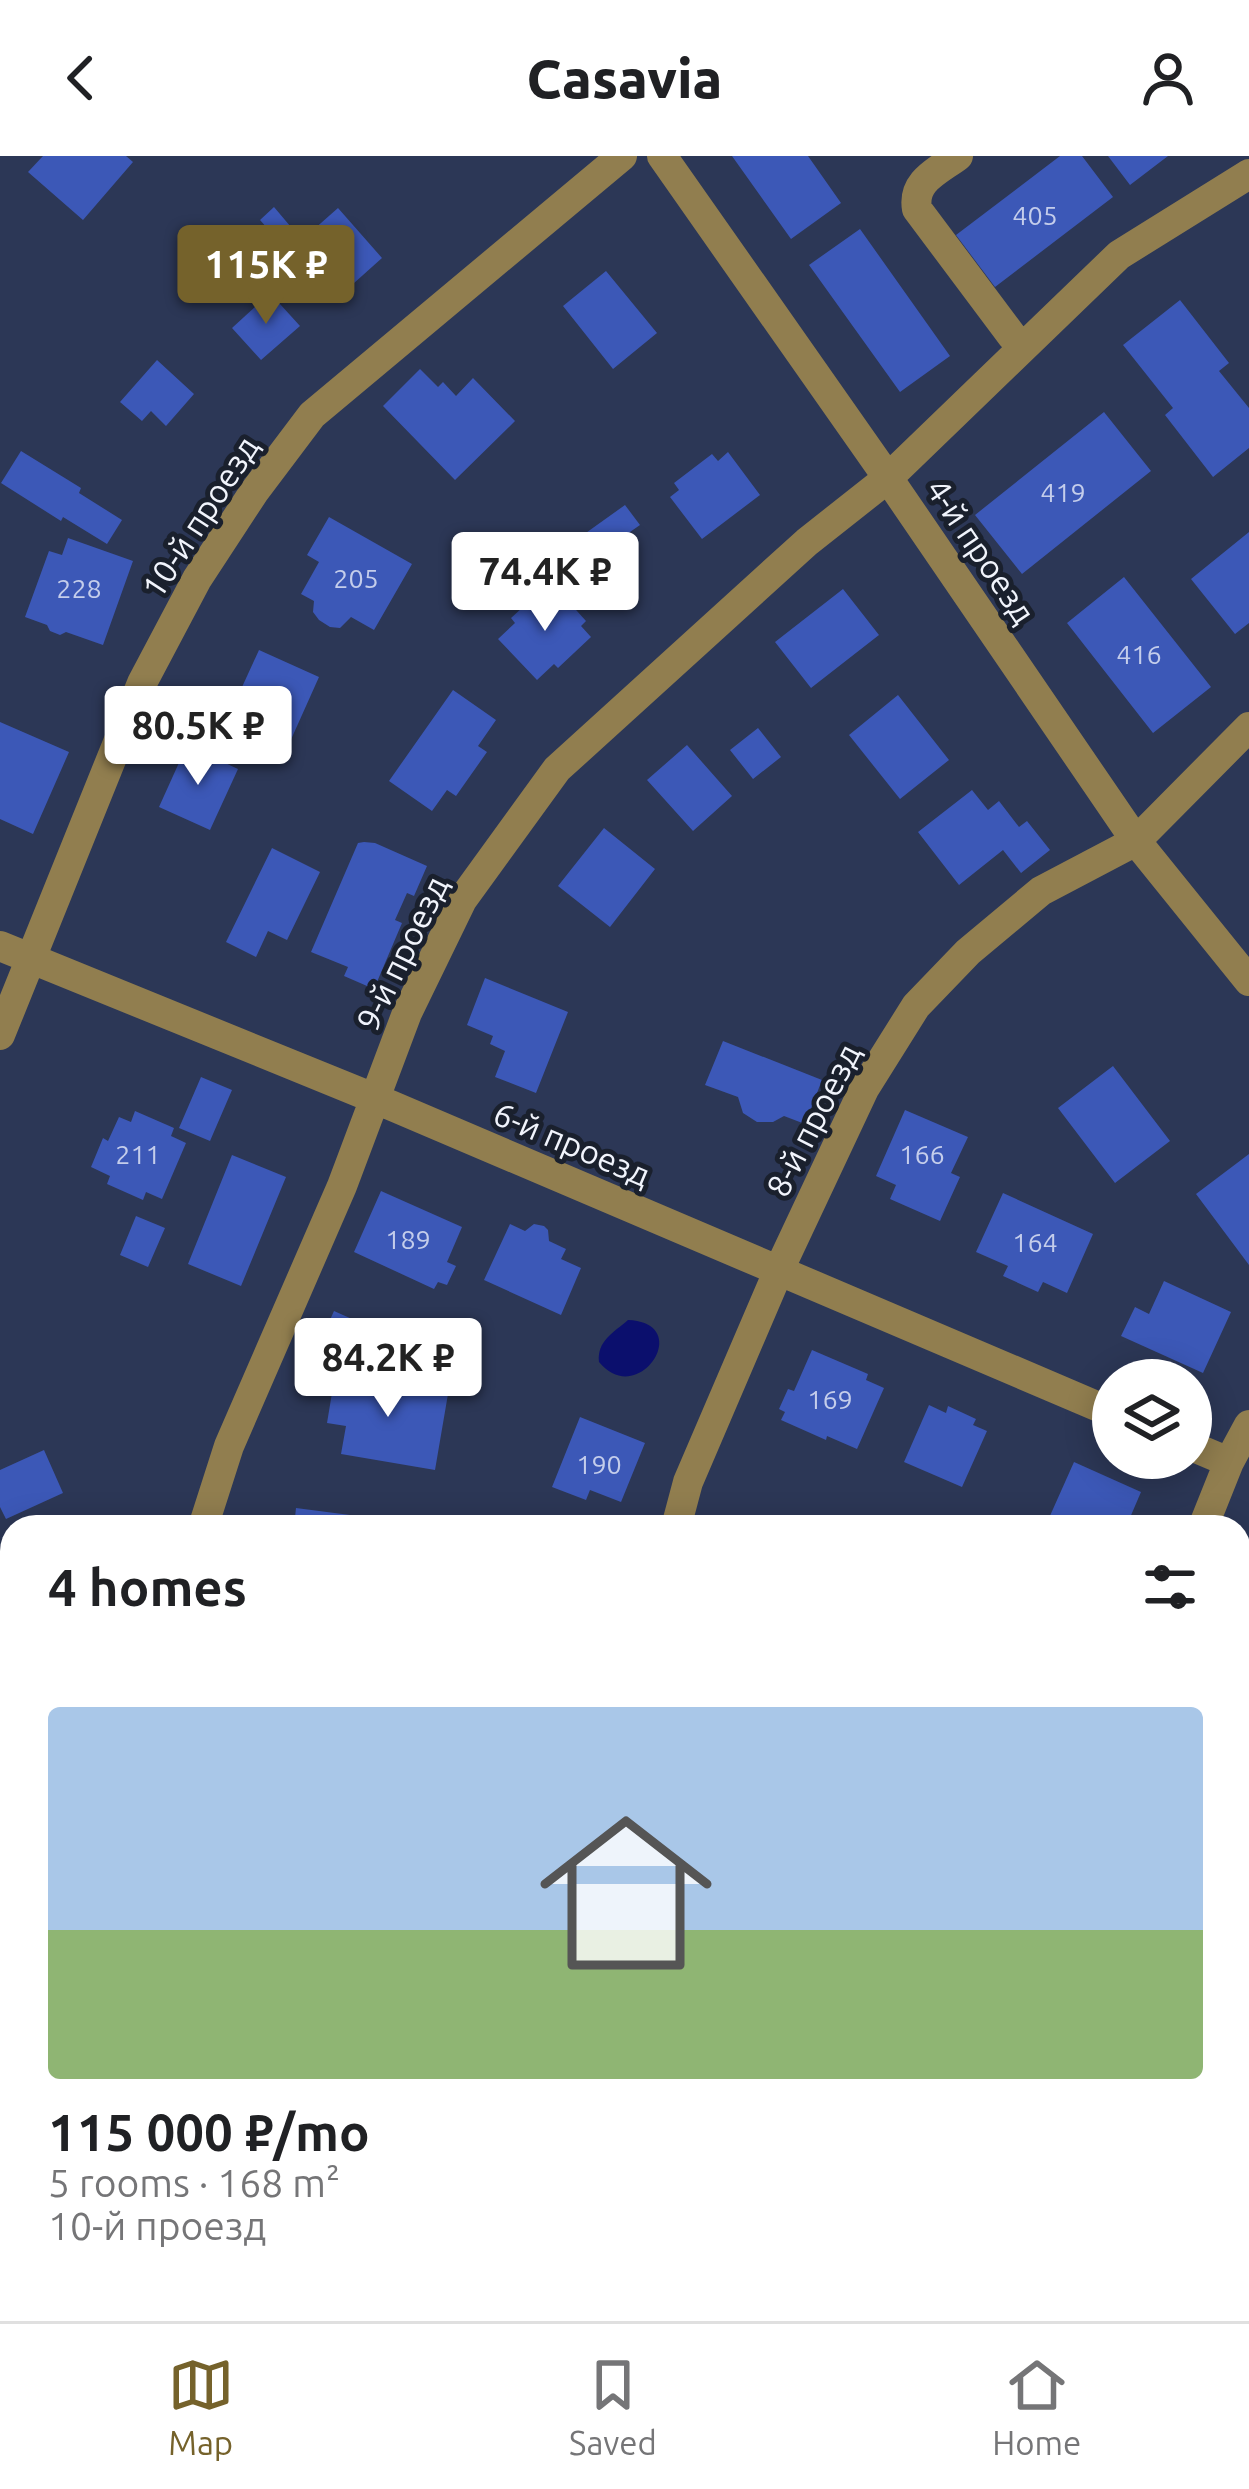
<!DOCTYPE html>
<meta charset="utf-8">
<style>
body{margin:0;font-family:Ubuntu,sans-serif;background:#f2f2f2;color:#202124;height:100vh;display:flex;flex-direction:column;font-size:45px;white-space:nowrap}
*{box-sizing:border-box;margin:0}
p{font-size:39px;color:#757577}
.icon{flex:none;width:66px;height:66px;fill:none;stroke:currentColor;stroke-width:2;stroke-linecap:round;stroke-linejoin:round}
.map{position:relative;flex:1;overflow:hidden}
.sheet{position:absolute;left:0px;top:1359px;width:1251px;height:807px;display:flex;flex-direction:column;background:#fff;border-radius:36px 36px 0 0;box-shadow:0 6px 30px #0003}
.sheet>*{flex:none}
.tools{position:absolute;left:1092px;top:1203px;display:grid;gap:24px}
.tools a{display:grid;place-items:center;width:120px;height:120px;border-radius:50%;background:#fff;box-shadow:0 6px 30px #0003;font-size:60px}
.price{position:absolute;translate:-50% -102px;padding:0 27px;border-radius:12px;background:#fff;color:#222;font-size:39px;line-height:78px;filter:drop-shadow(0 3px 6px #0008)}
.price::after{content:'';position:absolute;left:50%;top:72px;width:36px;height:27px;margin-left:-18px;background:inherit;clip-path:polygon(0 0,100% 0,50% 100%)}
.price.current{background:#75622b;color:#fff}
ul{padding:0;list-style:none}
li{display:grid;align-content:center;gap:24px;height:636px;padding:0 48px}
li span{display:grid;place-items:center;height:372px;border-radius:12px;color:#555}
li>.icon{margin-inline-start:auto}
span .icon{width:216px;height:216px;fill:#fffc;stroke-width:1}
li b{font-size:51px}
h2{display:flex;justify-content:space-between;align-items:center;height:144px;padding:0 48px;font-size:51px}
header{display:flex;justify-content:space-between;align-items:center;height:156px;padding:0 48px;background:#fff;font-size:54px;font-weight:800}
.tab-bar{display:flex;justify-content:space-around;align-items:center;height:168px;border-top:3px solid #e0e0e0;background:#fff;font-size:33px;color:#757577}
.tab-bar a{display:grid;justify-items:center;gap:6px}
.tab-bar .current{color:#75622b}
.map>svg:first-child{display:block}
.green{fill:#6b3a69}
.water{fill:#0b0f6d}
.building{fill:#3c58b7}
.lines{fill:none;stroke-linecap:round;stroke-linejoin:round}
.minor{stroke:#917e4f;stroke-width:30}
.labels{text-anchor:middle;stroke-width:10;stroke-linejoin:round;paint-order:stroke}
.number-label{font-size:27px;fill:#c4cdeb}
.street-label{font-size:33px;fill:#f1f4fc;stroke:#1a202d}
</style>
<header><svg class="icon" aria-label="back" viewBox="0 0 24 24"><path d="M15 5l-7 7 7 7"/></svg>Casavia<svg class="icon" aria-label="person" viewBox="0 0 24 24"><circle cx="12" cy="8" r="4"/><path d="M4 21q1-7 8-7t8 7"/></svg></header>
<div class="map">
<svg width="1249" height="2165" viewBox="0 0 1249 2165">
<rect width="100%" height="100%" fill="#2c3756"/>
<path class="green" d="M 0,1636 L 12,1650 L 12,2154 L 870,2154 L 876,2165 L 0,2165 Z"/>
<path class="water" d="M 628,1164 C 696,1167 638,1254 599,1206 C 597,1185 613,1177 628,1164 Z"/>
<path class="building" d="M 43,0 L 126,0 L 133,6 L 83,64 L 28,16 Z
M 732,0 L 808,0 L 841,47 L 791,83 Z
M 1060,0 L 1082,0 L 1113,41 L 995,131 L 956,79 Z
M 1108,0 L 1168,0 L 1130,29 Z
M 274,51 L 296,77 L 282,89 L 260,64 Z
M 338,52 L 382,102 L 334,145 L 299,106 L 313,93 L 304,82 Z
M 860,73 L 950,200 L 900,236 L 809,109 Z
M 606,115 L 657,177 L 613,213 L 563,150 Z
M 270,137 L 300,170 L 261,204 L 232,172 Z
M 1180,144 L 1229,207 L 1219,215 L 1249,252 L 1249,292 L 1213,321 L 1165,259 L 1173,252 L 1123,189 Z
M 157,204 L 194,238 L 166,270 L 151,255 L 142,265 L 120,246 Z
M 420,213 L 438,231 L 443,226 L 456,240 L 473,222 L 515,265 L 455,324 L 383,250 Z
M 1104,256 L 1151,315 L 1022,418 L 975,359 Z
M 21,295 L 81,332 L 79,337 L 122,364 L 107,388 L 63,361 L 61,365 L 1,327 Z
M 728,296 L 760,339 L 702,383 L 670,341 L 679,334 L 674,327 L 712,298 L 718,305 Z
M 625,349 L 640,369 L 620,383 L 633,401 L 611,418 L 583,379 Z
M 329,361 L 412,408 L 374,474 L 351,461 L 340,472 L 330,471 L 319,464 L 313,456 L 314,445 L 301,438 L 319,406 L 307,399 Z
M 1249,376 L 1249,467 L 1235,478 L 1191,423 Z
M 68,382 L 133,405 L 103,489 L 66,476 L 60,479 L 50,475 L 47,469 L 25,461 L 49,395 L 62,399 Z
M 1124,421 L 1211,531 L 1153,577 L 1067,467 Z
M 545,431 L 563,450 L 568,445 L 586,465 L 581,470 L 591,481 L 558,512 L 554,508 L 537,524 L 498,483 L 515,467 L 511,462 Z
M 843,433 L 879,479 L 811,532 L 775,486 Z
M 259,494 L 319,521 L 289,588 L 260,575 L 253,591 L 195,564 L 211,530 L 237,542 Z
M 453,534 L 496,564 L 478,590 L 487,596 L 456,640 L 447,634 L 432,655 L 389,625 Z
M 898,539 L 949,604 L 900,643 L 849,579 Z
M 0,566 L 69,596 L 33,678 L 0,663 Z
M 758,572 L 781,601 L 753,623 L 730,594 Z
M 187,589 L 238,613 L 210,674 L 159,651 Z
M 687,589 L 732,640 L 693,675 L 647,624 Z
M 972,634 L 988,654 L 999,645 L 1019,671 L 1027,665 L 1050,694 L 1021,717 L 1003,694 L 959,729 L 918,676 Z
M 604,672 L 655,713 L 610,771 L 558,730 Z
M 364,686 L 375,687 L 427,710 L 414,740 L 407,737 L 395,764 L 402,767 L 374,833 L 344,820 L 348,811 L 311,796 L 358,687 Z
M 272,692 L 320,716 L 287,784 L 268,775 L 256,801 L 226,786 Z
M 485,822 L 568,856 L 536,937 L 495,921 L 505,895 L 490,888 L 493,880 L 467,869 Z
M 723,885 L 822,924 L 805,968 L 784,960 L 773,966 L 757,966 L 743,957 L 738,941 L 705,929 Z
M 1113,910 L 1170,985 L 1115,1027 L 1058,952 Z
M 201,921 L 232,934 L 210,985 L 179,972 Z
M 905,954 L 968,981 L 951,1017 L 960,1021 L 940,1065 L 890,1043 L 896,1029 L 876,1020 Z
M 135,955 L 174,972 L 171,980 L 186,987 L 162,1043 L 146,1036 L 143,1044 L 107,1028 L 110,1020 L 91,1011 L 103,982 L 108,985 L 119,961 L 131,966 Z
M 1249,998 L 1249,1109 L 1196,1038 Z
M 232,999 L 286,1021 L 241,1130 L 188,1108 Z
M 381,1035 L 462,1071 L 447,1106 L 456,1110 L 447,1129 L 438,1126 L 434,1133 L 354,1096 Z
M 1003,1037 L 1093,1078 L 1067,1137 L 1043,1126 L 1038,1136 L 1003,1120 L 1008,1110 L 976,1096 Z
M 136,1060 L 165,1072 L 148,1111 L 120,1099 Z
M 510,1068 L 525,1075 L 534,1068 L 544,1070 L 548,1074 L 549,1085 L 566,1093 L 561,1103 L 581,1112 L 561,1159 L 484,1124 Z
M 1164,1125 L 1231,1156 L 1203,1217 L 1121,1180 L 1135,1151 L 1149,1158 Z
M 334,1155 L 352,1163 L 338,1194 L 320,1186 Z
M 812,1194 L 868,1218 L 866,1224 L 884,1232 L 857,1293 L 827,1280 L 826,1284 L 781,1264 L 785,1256 L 779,1253 L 788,1233 L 794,1235 Z
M 336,1213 L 366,1218 L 365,1224 L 448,1238 L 435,1314 L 341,1298 L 346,1270 L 327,1267 Z
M 929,1249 L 946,1257 L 948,1250 L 976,1263 L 973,1269 L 987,1275 L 962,1331 L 904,1306 Z
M 580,1261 L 645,1287 L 621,1346 L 590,1334 L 586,1344 L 552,1331 Z
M 44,1294 L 63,1337 L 6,1363 L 0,1351 L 0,1314 Z
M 1074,1306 L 1141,1336 L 1126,1371 L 1045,1371 Z
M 296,1352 L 373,1362 L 372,1371 L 294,1371 Z
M 1249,1934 L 1249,1995 L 1239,1997 L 1239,1936 Z
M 1249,2108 L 1249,2165 L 1236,2165 L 1230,2154 L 1239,2154 L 1239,2113 Z
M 1041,2154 L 1115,2154 L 1120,2165 L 1046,2165 Z
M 1164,2154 L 1199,2154 L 1200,2159 L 1166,2165 Z"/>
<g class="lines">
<path class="minor" d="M 662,0 L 888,322 L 1136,685 L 1249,825
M 958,0 C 938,15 912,25 917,53 L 1012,180
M 0,790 L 376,943 L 1113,1257
M 0,879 L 142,527 L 197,423 L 254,336 L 312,259 L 622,0
M 1191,1290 L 1229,1306
M 203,1371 L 229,1290 L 342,1030 L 407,857 L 462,744 L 557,613 L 807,386 L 888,322 L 1119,99 L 1249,18
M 676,1371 L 688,1326 L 778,1116 L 864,933 L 916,850 L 968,796 L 1041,735 L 1136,685 L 1249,571
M 1203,1371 L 1229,1306 L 1249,1269
M 0,1496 L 12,1508
M 1239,2066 L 1249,2065
M 962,2154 L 962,2165"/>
</g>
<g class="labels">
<g class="number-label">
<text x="1035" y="69">405</text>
<text x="1063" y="346">419</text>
<text x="356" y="432">205</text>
<text x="79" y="442">228</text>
<text x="1139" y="508">416</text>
<text x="138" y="1008">211</text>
<text x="922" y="1008">166</text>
<text x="408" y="1093">189</text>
<text x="1035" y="1096">164</text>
<text x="830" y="1253">169</text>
<text x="599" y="1318">190</text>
</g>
<g class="street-label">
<text transform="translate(200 361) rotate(-57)" y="12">10-й проезд</text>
<text transform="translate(981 395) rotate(56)" y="12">4-й проезд</text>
<text transform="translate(402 797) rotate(-64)" y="12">9-й проезд</text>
<text transform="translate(813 964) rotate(-63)" y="12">8-й проезд</text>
<text transform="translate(572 988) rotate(23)" y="12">6-й проезд</text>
</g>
</g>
</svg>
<div class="tools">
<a><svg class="icon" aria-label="layers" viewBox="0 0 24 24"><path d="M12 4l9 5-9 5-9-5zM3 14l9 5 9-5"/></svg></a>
</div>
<b class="price current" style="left:266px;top:171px">115K ₽</b>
<b class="price" style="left:545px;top:478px">74.4K ₽</b>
<b class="price" style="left:198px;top:632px">80.5K ₽</b>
<b class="price" style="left:388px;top:1264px">84.2K ₽</b>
<section class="sheet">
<h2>4 homes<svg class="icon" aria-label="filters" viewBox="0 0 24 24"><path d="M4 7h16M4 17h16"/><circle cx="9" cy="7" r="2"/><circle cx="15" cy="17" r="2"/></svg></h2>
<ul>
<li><span style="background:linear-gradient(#a9c7e8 60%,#8fb573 0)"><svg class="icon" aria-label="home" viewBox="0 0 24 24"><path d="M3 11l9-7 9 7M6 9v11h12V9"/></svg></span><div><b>115 000 ₽/mo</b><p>5 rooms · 168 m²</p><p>10-й проезд</p></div></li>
</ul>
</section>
</div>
<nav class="tab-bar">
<a class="current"><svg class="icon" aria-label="map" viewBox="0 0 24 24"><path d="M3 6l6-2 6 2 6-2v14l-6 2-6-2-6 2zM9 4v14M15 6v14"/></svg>Map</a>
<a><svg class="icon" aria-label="saved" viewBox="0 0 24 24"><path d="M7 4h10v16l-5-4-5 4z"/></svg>Saved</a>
<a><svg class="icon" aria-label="home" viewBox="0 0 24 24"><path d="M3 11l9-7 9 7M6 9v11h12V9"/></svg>Home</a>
</nav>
